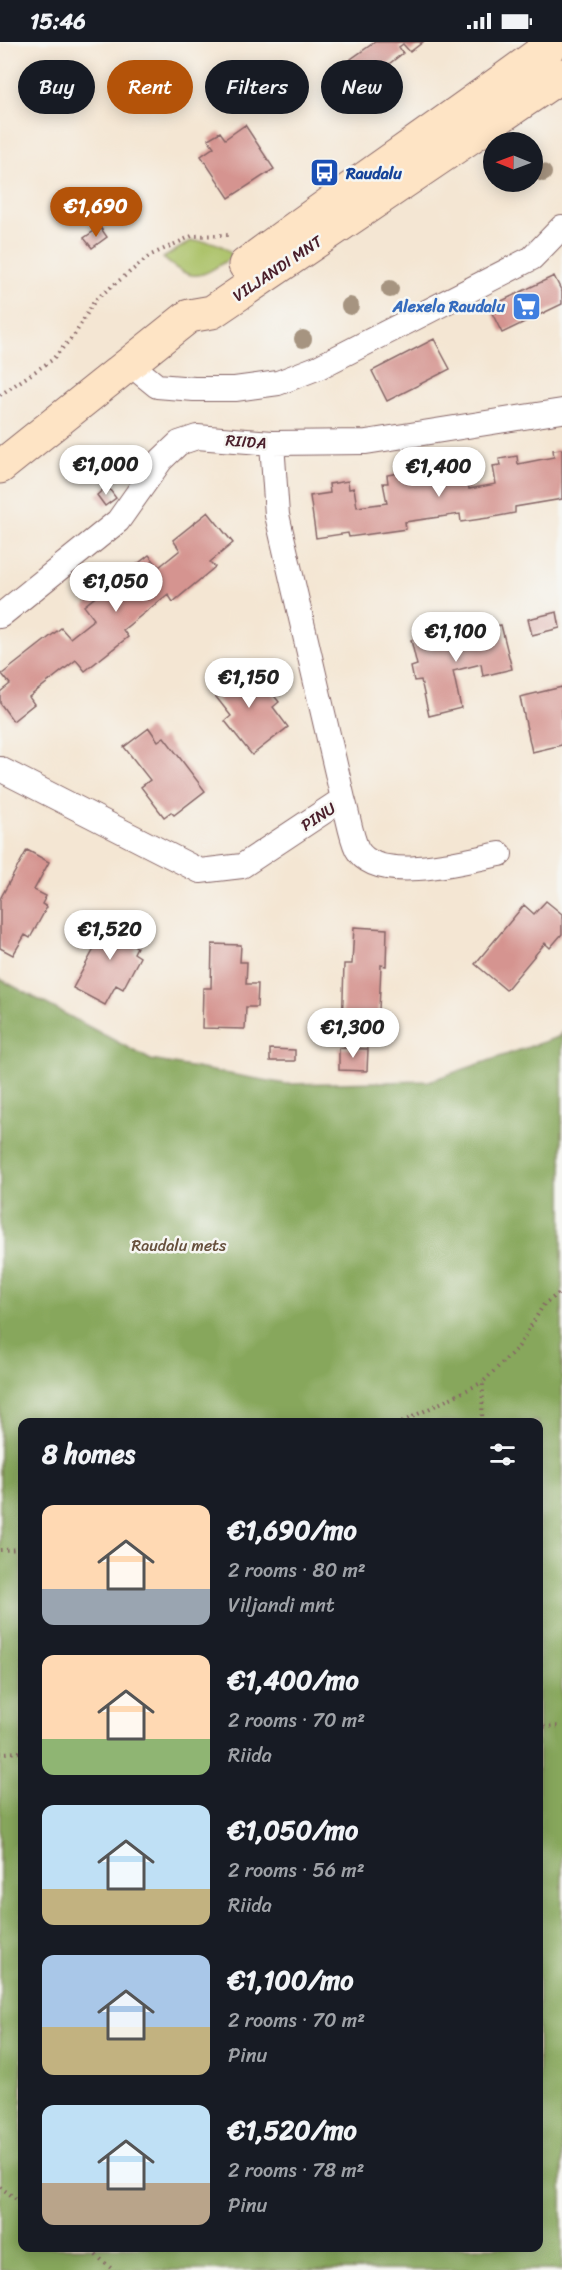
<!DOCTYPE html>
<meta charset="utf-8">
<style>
body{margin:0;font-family:Sriracha,sans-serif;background:#20242c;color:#f1f3f6;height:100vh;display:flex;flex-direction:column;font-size:22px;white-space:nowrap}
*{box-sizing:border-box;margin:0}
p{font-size:20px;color:#9ea1a6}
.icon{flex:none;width:33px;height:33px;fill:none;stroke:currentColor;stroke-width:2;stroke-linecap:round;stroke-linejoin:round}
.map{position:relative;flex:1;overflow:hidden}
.side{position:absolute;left:18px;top:1376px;width:525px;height:834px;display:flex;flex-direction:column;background:#171b24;border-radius:12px;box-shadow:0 3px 15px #0003}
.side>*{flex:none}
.top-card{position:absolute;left:18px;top:18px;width:526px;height:54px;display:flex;gap:12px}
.needle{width:39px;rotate:271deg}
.tools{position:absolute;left:483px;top:90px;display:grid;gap:12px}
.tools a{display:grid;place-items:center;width:60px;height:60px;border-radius:50%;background:#171b24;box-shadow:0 3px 15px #0003;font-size:30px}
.price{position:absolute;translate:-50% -51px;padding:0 14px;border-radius:21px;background:#fff;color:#222;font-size:20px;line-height:39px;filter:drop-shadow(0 2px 3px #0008)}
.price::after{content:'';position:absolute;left:50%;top:36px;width:18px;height:14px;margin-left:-9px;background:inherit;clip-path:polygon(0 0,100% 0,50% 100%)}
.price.on{background:#b45309;color:#fff}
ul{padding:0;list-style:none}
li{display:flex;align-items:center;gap:18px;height:150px;padding:0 24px}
li span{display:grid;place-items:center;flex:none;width:168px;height:120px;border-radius:12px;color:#555}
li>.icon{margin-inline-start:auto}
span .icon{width:72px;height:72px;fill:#fffc;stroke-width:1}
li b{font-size:26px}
h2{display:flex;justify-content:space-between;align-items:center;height:72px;padding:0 24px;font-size:26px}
.pill{padding:0 21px;border-radius:27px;background:#171b24;box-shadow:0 3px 15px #0003;font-size:21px;line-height:54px}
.pill.on{background:#b45309;color:#fff}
.status{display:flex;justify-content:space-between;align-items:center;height:42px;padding:0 30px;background:#171b24;direction:ltr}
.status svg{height:16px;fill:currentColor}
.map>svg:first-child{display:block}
.green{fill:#aac166;stroke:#7a7048;stroke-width:1.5}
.forest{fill:#87a75b;stroke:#686343;stroke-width:1.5;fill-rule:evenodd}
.building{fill:#d59490}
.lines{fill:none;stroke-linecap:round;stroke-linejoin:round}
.minor-casing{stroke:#866566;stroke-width:26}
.secondary-casing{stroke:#866566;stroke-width:35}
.path{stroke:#866566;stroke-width:4;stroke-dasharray:1.5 4.5;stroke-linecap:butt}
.minor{stroke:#fff;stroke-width:24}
.secondary{stroke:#fee4c5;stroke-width:33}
.tree{fill:#a69480}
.labels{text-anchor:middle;stroke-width:5;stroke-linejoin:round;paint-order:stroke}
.transit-label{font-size:16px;font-weight:bold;fill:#164399;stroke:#f6f6f2;text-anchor:start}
.street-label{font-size:16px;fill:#4a1f2b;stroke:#f6f6f2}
.shop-label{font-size:16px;font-weight:bold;fill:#366cbe;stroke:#f6f6f2;text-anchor:end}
.park-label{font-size:16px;fill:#67503d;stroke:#f6f6f2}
</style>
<div class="status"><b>15:46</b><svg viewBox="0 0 49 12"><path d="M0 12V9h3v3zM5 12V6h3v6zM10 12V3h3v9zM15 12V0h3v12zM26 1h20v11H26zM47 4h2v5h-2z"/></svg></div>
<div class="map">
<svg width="562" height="2228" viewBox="0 0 562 2228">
<rect width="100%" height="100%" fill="#f6f6f2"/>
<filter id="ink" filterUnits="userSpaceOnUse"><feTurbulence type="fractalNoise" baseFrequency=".0167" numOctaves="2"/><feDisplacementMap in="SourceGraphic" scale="12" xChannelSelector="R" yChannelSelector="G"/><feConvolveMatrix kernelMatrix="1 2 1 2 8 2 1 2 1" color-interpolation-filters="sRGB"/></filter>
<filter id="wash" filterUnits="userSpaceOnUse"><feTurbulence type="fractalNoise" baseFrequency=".008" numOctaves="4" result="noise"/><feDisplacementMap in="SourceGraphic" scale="24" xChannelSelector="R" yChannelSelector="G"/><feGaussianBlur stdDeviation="1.35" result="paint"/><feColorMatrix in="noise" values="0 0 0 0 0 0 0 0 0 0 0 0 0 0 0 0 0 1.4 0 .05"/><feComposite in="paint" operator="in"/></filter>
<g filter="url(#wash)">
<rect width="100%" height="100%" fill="#f4e6d3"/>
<path class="green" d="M 191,199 C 208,199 222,199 233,214 C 202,235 194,243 163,216 Z"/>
<path class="forest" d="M 0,937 L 151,1018 L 286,1042 L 429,1039 L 558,995 L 562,990 L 562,2228 L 0,2228 ZM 22,1380 L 538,1380 L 538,2205 L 22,2205 Z"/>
<g id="blocks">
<path class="building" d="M 375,0 L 423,0 L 410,10 L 403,2 L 399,5 L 403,11 L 367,39 L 351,17 Z
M 154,35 L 166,56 L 152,65 L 139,44 Z
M 245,83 L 274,127 L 229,156 L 201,114 L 214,105 L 208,97 L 220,90 L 225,97 Z
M 100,185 L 107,195 L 92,206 L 84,196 Z
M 554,234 L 562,250 L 562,262 L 502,291 L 489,265 Z
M 434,297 L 450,327 L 387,359 L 372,329 Z
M 562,407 L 562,457 L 515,465 L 515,471 L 488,476 L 461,480 L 460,472 L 405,480 L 406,487 L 349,495 L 348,491 L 316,496 L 310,454 L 330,451 L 329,442 L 348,439 L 349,447 L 354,446 L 357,465 L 387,461 L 383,441 L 388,441 L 387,433 L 405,430 L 406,437 L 442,432 L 442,426 L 459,423 L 460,430 L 466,429 L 469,447 L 496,442 L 493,424 L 500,423 L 499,417 L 517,414 L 518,422 L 554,415 L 553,408 Z
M 107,444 L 116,456 L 105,464 L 97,453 Z
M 208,470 L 233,501 L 210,520 L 215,525 L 173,560 L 168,552 L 123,588 L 128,595 L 85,629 L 76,618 L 29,655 L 34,662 L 13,679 L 0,661 L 0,650 L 10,642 L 2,632 L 61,586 L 70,596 L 94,577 L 84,564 L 149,513 L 159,525 L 180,508 L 173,498 Z
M 557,570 L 560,586 L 532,593 L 528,577 Z
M 501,583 L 512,627 L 483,634 L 481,622 L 453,629 L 461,666 L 429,674 L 421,638 L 414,639 L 411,625 L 417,623 L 411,598 L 443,590 L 445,596 Z
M 237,620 L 257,646 L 264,641 L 279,660 L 273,665 L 288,685 L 252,713 L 225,679 L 231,674 L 216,655 L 222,651 L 213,639 Z
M 562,645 L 562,703 L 532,710 L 520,655 Z
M 149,686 L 158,699 L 164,695 L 205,749 L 174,773 L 171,770 L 164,775 L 141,745 L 150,738 L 124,705 Z
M 27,808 L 49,820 L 34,848 L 46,854 L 42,862 L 47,865 L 30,896 L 25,893 L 13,913 L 0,906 L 0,857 Z
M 546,859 L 562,872 L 562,892 L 550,906 L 545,901 L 506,948 L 475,922 L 524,863 L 534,872 Z
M 113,872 L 138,885 L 130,901 L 137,905 L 134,911 L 140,915 L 123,947 L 116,943 L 105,963 L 73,946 Z
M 354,885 L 387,887 L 386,924 L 381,923 L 378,991 L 342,989 L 344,922 L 352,922 Z
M 212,902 L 241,903 L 240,920 L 247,920 L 246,942 L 258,942 L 257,965 L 246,965 L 245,987 L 202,986 L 203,946 L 211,946 Z
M 339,1006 L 368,1007 L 367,1029 L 339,1028 Z
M 270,1007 L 295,1008 L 295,1019 L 270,1019 Z"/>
</g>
</g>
<g filter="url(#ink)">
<use href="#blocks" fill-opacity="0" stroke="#866566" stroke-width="1.5"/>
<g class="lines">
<defs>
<path id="minor" d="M 130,322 L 157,344 L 194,347 L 235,347 L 278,341 L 319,325 L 532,216 L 562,185
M 0,574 L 118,479 L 161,418 L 179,401 L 197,395 L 272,401 L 366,400 L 562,369
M 0,727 L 200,829 L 242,824 L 343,757 L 277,473 L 272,401
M 343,757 C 348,772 350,792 357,807 C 377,844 467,818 500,812"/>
<path id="secondary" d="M 245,223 C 347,147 453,76 555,0
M 0,425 L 189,274 L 212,270 L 562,33"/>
</defs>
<use href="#minor" class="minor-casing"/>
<use href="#secondary" class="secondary-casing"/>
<path class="path" d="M 0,353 L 52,318 L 75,292 L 95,258 L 151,213 L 192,194 L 231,193
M 402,1380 L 483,1340
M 482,1380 L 483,1340 L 519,1304 L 544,1262 L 562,1249
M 0,1508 L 22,1507
M 538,1685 L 562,1684
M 0,1711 L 22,1710
M 0,2145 L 22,2161
M 87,2205 L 113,2228"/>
<use href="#minor" class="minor"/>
<use href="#secondary" class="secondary"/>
</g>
<g class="tree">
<circle cx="543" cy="131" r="9"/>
<circle cx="390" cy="247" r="9"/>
<circle cx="350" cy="264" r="9"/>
<circle cx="303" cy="297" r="9"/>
</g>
</g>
<defs>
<symbol id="bus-square" viewBox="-11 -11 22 22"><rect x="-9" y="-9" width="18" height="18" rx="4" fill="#1a4fb4" stroke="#f6f6f2"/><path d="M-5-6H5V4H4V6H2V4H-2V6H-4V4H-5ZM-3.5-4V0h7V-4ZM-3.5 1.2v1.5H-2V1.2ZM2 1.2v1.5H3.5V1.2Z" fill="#fff"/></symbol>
<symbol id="supermarket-square" viewBox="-11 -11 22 22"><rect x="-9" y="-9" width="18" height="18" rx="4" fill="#3f7fe0" stroke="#f6f6f2"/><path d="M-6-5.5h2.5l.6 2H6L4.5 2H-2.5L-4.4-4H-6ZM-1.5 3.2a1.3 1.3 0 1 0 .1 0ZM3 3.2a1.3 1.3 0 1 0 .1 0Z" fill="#fff"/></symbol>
</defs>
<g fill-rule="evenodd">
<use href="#bus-square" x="308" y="114" width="33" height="33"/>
<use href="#supermarket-square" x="510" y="248" width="33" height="33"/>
</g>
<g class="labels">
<g class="transit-label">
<text x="346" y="137">Raudalu</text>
</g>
<g class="street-label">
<text transform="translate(277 226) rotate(-34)" y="6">VILJANDI MNT</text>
<text transform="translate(246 399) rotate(4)" y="6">RIIDA</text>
<text transform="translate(318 774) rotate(-33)" y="6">PINU</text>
</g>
<g class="shop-label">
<text x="505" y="270">Alexela Raudalu</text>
</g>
<g class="park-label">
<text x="179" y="1209">Raudalu mets</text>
</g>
</g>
</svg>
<div class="tools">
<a><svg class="needle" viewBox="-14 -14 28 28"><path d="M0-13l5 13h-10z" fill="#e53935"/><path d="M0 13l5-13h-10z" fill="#9ea1a6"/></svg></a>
</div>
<b class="price on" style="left:96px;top:196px">€1,690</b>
<b class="price" style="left:106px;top:454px">€1,000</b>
<b class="price" style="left:439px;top:456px">€1,400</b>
<b class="price" style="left:116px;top:571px">€1,050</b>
<b class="price" style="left:456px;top:621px">€1,100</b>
<b class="price" style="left:249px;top:667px">€1,150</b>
<b class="price" style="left:110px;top:919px">€1,520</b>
<b class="price" style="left:353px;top:1017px">€1,300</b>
<div class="top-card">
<a class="pill">Buy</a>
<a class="pill on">Rent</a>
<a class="pill">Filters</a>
<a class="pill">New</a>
</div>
<section class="side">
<h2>8 homes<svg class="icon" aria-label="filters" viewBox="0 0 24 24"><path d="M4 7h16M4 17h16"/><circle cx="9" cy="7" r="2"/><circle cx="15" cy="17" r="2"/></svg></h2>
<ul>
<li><span style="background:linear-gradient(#ffd9b3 70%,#9aa5b1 0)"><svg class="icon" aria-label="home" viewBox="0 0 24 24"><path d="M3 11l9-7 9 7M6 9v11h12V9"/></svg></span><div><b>€1,690/mo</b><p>2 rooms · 80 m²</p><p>Viljandi mnt</p></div></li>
<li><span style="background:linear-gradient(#ffd9b3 70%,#8fb573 0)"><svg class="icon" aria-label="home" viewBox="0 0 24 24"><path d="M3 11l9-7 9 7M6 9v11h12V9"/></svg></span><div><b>€1,400/mo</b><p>2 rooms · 70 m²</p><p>Riida</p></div></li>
<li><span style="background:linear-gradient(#bfe0f5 70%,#c2b280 0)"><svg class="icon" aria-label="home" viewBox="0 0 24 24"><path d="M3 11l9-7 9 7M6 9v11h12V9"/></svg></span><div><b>€1,050/mo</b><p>2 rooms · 56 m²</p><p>Riida</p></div></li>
<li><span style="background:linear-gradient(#a9c7e8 60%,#c2b280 0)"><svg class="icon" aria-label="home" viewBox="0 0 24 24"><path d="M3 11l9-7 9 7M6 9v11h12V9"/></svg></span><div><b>€1,100/mo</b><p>2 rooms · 70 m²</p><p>Pinu</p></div></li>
<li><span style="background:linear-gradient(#bfe0f5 65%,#b9a48a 0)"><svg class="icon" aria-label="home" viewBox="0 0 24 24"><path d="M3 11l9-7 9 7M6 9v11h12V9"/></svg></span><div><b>€1,520/mo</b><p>2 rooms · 78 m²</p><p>Pinu</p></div></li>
</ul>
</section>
</div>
